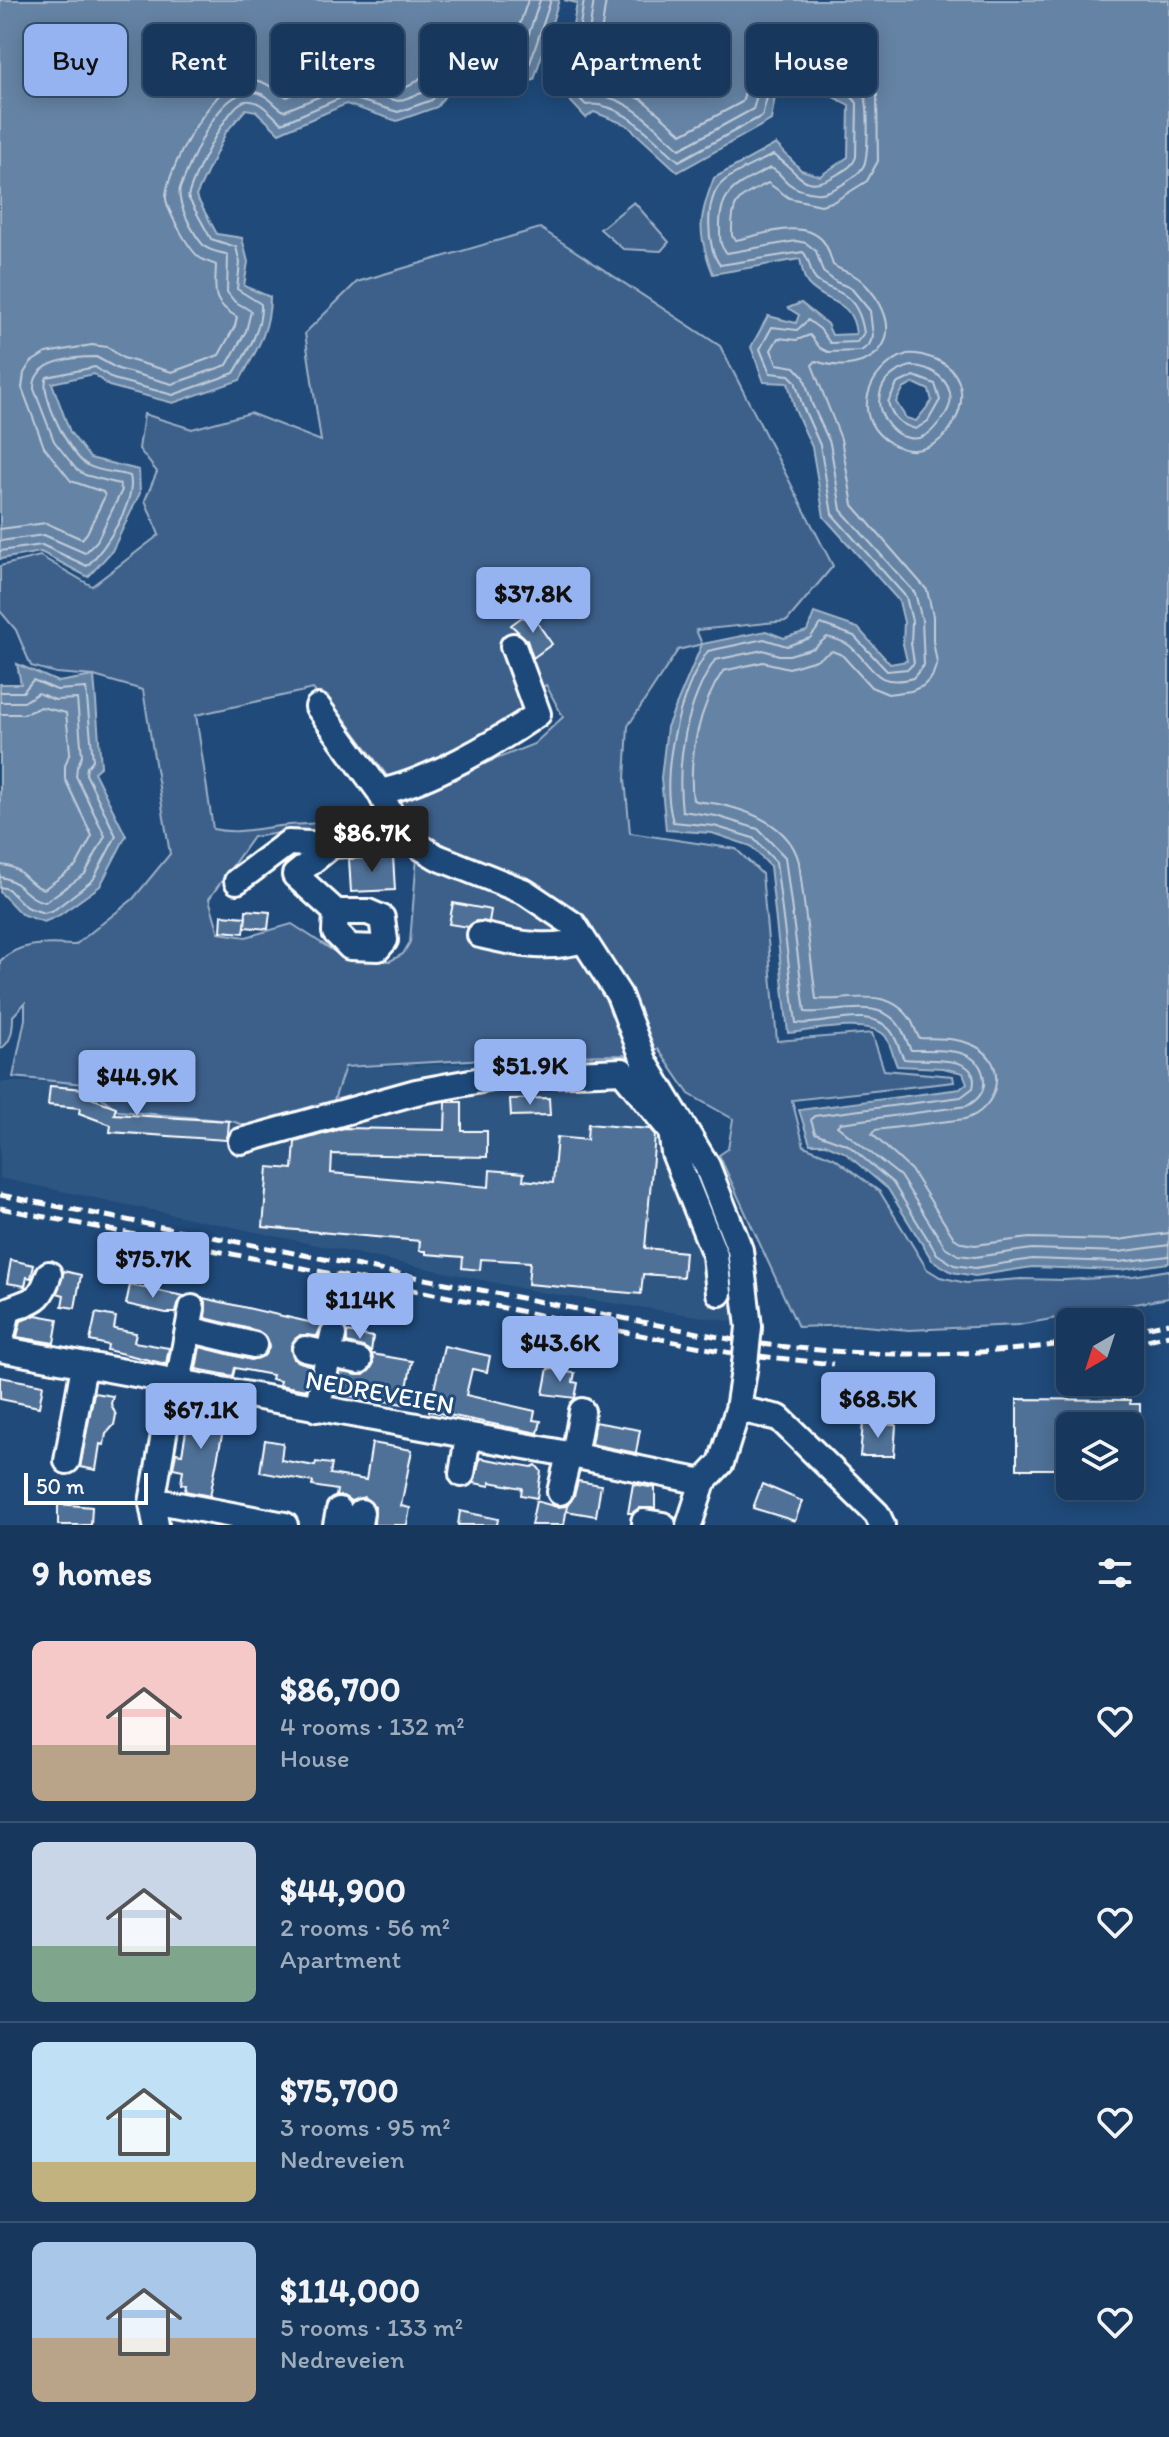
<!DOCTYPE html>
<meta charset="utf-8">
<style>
body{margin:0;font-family:Itim,sans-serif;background:#244365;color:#f1f3f6;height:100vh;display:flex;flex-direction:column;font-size:30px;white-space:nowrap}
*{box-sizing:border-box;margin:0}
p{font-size:26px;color:#9eacbb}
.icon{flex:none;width:44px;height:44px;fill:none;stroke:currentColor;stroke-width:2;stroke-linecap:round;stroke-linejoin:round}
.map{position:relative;height:1525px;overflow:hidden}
.details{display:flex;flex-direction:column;background:#17385c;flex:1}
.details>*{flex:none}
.hud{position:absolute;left:24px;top:24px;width:1122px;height:72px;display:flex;gap:16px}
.needle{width:52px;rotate:219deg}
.controls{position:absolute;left:1056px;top:1308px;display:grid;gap:16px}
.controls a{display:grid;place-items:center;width:88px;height:88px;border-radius:12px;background:#17385c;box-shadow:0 4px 20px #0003,0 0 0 2px #365272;font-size:40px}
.scale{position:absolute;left:24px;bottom:20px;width:124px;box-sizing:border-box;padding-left:8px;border:4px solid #fff;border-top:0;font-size:22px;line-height:28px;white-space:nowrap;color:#fff;-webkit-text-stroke:6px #1f4a7a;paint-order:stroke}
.price{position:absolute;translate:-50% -68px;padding:0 18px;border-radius:8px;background:#95b2f1;color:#111;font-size:26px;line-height:52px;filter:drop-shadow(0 2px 4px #0008)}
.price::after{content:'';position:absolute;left:50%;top:48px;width:24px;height:18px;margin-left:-12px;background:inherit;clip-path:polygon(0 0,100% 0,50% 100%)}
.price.current{background:#222;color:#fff}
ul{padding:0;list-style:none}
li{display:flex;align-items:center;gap:24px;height:200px;padding:0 32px}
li+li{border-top:2px solid #365272}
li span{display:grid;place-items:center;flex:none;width:224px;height:160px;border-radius:12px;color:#555}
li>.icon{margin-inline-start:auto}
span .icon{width:96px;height:96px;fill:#fffc;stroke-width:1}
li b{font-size:34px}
h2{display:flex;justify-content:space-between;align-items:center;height:96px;padding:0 32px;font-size:34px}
.pill{padding:0 28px;border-radius:12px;background:#17385c;box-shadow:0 4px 20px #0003,0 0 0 2px #365272;font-size:28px;line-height:72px}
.pill.current{background:#95b2f1;color:#111}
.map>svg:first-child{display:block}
.built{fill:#2e5683}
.green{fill:#3c618b;stroke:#9eb0c5;stroke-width:2;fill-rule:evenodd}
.water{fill:#6583a4;stroke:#a3b5c8;stroke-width:2;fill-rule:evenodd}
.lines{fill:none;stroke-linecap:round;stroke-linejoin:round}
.shore{stroke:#c1cddb;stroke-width:2}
.building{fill:#507197;stroke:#fff;stroke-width:2}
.minor-casing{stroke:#fff;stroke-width:30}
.minor{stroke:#1f4a7a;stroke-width:24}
.rail{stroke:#fff;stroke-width:5;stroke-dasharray:12 6;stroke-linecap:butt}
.minor-bridge-casing{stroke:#fff;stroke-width:30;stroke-linecap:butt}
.minor-bridge{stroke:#1f4a7a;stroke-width:24}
.labels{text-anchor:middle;stroke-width:6;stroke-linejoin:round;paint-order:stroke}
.street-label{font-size:26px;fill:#fff;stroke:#1f4a7a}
</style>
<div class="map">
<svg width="1169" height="1525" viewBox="0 0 1169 1525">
<rect width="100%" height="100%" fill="#1f4a7a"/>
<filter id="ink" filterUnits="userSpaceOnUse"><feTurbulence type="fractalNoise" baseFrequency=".0125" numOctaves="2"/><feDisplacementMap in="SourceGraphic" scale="16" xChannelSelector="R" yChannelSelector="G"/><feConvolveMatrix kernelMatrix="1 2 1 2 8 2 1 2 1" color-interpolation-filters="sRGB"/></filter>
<g filter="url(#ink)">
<path class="built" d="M 580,1058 L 629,1060 L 674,1128 L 710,1201 L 738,1272 L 743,1323 L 539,1292 L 0,1178 L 0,1082 L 63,1082 Z"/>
<path class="green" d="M 634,202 L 669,242 L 661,251 L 623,249 L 600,229 Z
M 540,228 L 720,346 L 833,566 L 787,621 L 696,630 L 702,644 L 678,650 L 628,726 L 625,779 L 630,833 L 736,849 L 762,874 L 777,1041 L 872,1033 L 884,1070 L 953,1076 L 954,1082 L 792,1100 L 804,1146 L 834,1158 L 880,1192 L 927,1269 L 940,1277 L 966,1283 L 1021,1279 L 1065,1280 L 1133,1276 L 1169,1270 L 1169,1298 L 1018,1325 L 909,1330 L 853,1325 L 798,1327 L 719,1155 L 728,1149 L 733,1119 L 689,1094 L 658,1049 L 634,1055 L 540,1056 L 345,1067 L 333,1103 L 246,1126 L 232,1121 L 119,1111 L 84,1084 L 13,1077 L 25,1019 L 25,1003 L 13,1016 C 13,1028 12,1043 0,1049 L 0,961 C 21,941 48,944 75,945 L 133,899 L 170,854 L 143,690 L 94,676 L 56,673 L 31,666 L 16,630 L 0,611 L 0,566 L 40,556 L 92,586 L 159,535 L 145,500 L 157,472 L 139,449 L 144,414 L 192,429 L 250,413 L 321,441 L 305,333 L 357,282 ZM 546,685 L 563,717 L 534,744 L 393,800 L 417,857 L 410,942 L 403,954 L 390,961 L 346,959 L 292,924 L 246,937 L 219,933 L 209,899 L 253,837 L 293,831 L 319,837 L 387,832 L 384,814 C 352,822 322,823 289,825 C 264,827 238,835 213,829 L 196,715 L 313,689 L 327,706 L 344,718 L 391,781 L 491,736 L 523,711 L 522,700 Z"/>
<path class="water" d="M 0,0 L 559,0 L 534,80 L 509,88 L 476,65 L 461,73 L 437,107 L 397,121 L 346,104 L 279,133 L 256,111 L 246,109 L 226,132 L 196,196 L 217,234 L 242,238 L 248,262 L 244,286 L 270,297 C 270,331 256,351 240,380 L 173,403 L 109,386 L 94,374 L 52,383 L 70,432 L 90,458 L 139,470 L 140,493 L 112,551 L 88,577 L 41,552 L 0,559 Z
M 564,0 L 1169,0 L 1169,1263 L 1120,1270 L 1032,1267 L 975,1276 L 952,1272 L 932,1260 L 888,1189 L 844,1152 L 825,1144 L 810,1144 L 799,1110 L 960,1089 L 967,1083 L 963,1073 L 943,1068 L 897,1066 C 893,1057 891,1045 886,1037 C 873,1018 809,1031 788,1033 L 770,866 L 751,846 L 712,833 L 666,830 L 661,778 L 667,727 L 702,644 L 766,631 L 784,638 L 807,631 L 814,613 L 858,628 L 890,664 L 907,661 L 903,644 L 904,622 L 899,601 L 824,517 L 812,447 L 795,410 L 788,383 L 764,382 L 751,347 L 768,316 L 796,323 L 799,315 L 788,308 L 801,303 L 827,324 L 832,335 L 856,334 C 852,297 828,306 808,284 C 803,278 802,267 800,259 L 713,274 C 697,233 698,219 714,178 L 776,144 L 801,170 L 820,176 L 848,157 L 849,105 L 808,84 L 775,96 L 771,120 L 678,172 L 627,125 L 594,112 L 586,118 L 561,91 L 577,3 ZM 914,383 L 929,390 L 932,401 L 916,421 L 906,418 L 896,402 L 903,389 Z
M 17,664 L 58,682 L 94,676 L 101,766 L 94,772 L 126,836 L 100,886 L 58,916 L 44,922 L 21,914 L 0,892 L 0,684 L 21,684 Z"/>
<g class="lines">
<path class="shore" d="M 584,0 L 570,89 L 586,105 C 620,99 655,141 679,161 L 762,116 L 769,90 L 805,76 L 812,77 L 852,97 L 857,103 L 856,157 C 853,166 846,169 838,174 C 801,197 799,169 773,155 C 757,163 736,171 723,182 C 704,197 706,248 720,265 L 803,252 C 811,260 809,272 816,280 C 825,288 835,289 844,295 C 856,303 862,319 864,333 L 857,342 L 830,343 L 820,329 L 808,320 L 797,330 L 772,327 L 760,349 L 770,373 L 789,375 L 795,381 L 803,407 L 820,445 L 832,514 L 906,597 L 912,621 L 911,643 L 914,663 L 908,669 L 887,671 L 854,636 L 821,624 L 810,638 L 787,646 L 764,639 L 708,651 C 679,692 659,774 673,822 L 714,826 L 753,838 L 776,862 L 796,1023 C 823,1027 869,1005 890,1030 C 897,1038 899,1051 904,1059 C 924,1062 982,1052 973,1088 L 961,1097 L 814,1116 L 811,1120 L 815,1133 L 848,1145 L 893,1183 L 937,1254 L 954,1265 L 975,1268 L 1032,1259 L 1119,1262 L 1169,1256
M 594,0 L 581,86 L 588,94 C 627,94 653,126 680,149 L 753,109 C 756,102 756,93 760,86 C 766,78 801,65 810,66 C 820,67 859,87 864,95 C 869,103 869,158 863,167 C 856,178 829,195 816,193 C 807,192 795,189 788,183 C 781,177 778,170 770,168 C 738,185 718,189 720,231 C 720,240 720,247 727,253 L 796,241 L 806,243 L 816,251 L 823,272 L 836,282 L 851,288 L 870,311 L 873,336 L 869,345 L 861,351 L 828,352 L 820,348 L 810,335 L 797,340 L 778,338 L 771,350 L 777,364 L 795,367 L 804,377 L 812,404 L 830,443 L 841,510 L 915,593 L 922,620 L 924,665 L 913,678 C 874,688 875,668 850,646 C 844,641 835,639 827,637 L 814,648 L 789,655 L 779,655 L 763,650 L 715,660 C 686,704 676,760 682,811 L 716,816 L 758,829 L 785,857 L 805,1012 C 835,1015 879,995 900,1027 C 905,1034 907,1043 911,1050 C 936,1051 982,1044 984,1081 C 985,1093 976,1101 967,1106 L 840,1123 L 837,1126 L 900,1176 L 945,1247 L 958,1255 L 975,1257 L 1032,1249 L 1119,1252 L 1169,1245
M 606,0 L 594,80 L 643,100 L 682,134 L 742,102 L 747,85 L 756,73 L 805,54 L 821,57 L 863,78 L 877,95 L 878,161 L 867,181 L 835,201 L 821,205 L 789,198 L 768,183 C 737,199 731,199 732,236 L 736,240 C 761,235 804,218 823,241 C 829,248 830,257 833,265 C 840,270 848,272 855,276 C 864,281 875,295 880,304 C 906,352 856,376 816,361 L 812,365 L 841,439 L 853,505 L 927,590 L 933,616 L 933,641 L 937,663 L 932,677 L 923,686 L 911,691 L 888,694 L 871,687 L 842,655 L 832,651 L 816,660 L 789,668 L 763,662 L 723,671 C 699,707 688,757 693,800 C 701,803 709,802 718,804 C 751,811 790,826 799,862 L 816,999 C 849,1002 888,985 911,1020 C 914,1026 916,1032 919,1038 C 938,1039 958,1037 975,1046 C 1010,1063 998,1110 965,1119 L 875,1130 L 872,1134 L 911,1170 L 954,1238 L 962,1243 L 975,1245 L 1029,1238 L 1118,1240 L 1169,1233
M 907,354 C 918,353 926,356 937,360 C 992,384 943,474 892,444 C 849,420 866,368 907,354 Z
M 911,366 C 931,366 954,381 950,404 C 948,411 942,420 937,425 C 902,471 842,386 911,366 Z
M 914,376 L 935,384 L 940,400 L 928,421 L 916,429 C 900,425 892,417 888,402 L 897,384 Z
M 0,529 L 46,523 L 82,539 L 87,533 L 105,496 L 103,492 L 71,481 L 44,447 L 22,388 L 24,373 L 31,362 L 46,353 L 92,345 L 107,347 L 123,358 L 172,372 L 219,355 L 235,326 L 237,317 C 211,302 215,292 216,265 C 211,263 205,261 200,258 C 189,250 168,212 166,199 C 164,174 214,83 242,80 C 262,77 272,88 287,97 C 307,88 334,69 357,75 C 369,79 386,90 398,89 C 432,86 437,33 478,36 C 491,36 500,48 511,50 L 528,0
M 0,541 L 44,535 L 85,553 L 97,541 L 122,490 L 119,484 L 85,475 L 76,469 L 54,441 L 34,389 C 33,360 74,357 96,357 L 118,369 L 172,384 L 227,365 L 246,331 L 251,311 L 234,301 L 227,292 L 228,255 C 221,252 211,252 204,246 C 194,235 176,203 180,188 C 193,159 218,83 259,93 C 269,96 275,106 284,111 L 345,86 L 398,101 L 425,92 L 450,60 L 472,48 L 485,50 L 511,68 L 518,67 L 540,0
M 0,551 L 42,545 L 87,566 C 105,549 137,501 130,476 C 117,472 99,472 87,465 C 70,456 38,392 47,377 L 95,367 L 113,379 L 173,395 L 234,373 C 247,352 262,330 261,304 L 237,289 L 240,263 L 236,247 L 211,239 L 188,197 C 192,179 227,105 245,101 C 260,98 271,115 282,123 L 345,96 L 398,112 L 432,100 L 456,68 L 475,58 L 482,59 L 510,79 L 526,75 L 551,0
M 0,692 L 23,692 L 33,680 L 57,690 L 86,688 L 93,760 L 87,767 L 86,774 L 116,836 L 93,880 L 54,910 L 44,913 L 26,907 L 8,889 L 0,887
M 0,702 L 24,702 L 38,693 L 55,700 L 77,699 L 82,756 L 77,767 L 76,776 L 105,836 L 85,874 L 45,902 C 26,899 19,879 0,877
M 0,714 L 24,714 L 41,707 L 66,713 L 70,752 L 65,766 L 65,779 L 92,836 L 76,866 L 44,889 C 26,885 24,866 0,865"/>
</g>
<path class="building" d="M 522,617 L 536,621 L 552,644 L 533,658 L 527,640 L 511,625 Z
M 393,856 L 395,890 L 351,892 L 349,859 Z
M 453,903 L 491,910 L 489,922 L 476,921 L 468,927 L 449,924 Z
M 246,910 L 270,912 L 268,929 L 245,927 Z
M 222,915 L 246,917 L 244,933 L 221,931 Z
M 50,1086 L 84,1089 L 83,1095 L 116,1107 L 114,1114 L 229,1121 L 228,1134 L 226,1140 L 110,1132 L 111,1125 L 79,1113 L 80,1108 L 48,1105 Z
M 549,1098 L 550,1115 L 511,1116 L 510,1099 Z
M 446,1102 L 462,1102 L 462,1131 L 487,1131 L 487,1157 L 332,1154 L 331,1173 L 489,1187 L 490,1170 L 524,1173 L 523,1180 L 553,1183 L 557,1137 L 587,1140 L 588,1124 L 650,1129 L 655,1135 L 645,1248 L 685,1252 L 683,1277 L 643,1274 L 641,1294 L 528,1284 L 530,1262 L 481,1259 L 480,1270 L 462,1268 L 463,1257 L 426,1254 L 426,1251 L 419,1251 L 420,1241 L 263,1227 L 268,1167 L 293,1169 L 295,1142 L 344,1128 L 445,1130 Z
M 11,1260 L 34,1265 L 31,1278 L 27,1277 L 25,1286 L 7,1283 Z
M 64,1271 L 81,1275 L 75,1308 L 62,1306 L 64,1295 L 57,1293 Z
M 130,1285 L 174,1294 L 184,1296 L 178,1304 L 176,1313 L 166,1313 L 126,1304 Z
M 203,1298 L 322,1325 L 317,1336 L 300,1335 L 291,1345 L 294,1359 L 311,1366 L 306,1390 L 279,1385 L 280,1381 L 271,1379 L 272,1375 L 235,1368 L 233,1376 L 196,1369 L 200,1347 L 251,1360 L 264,1356 L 269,1348 L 268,1340 L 258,1331 L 205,1318 L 206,1304 Z
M 96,1313 L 116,1317 L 114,1329 L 136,1333 L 134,1342 L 169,1348 L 166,1364 L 107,1350 L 108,1345 L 90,1341 Z
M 36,1315 L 58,1319 L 54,1343 L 17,1337 L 21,1321 Z
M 347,1332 L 373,1337 L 371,1352 L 363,1347 L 347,1343 Z
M 444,1346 L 490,1356 L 487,1372 L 472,1369 L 466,1395 L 535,1411 L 533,1420 L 541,1421 L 538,1433 L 429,1411 Z
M 372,1354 L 412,1361 L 404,1404 L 336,1394 L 340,1372 L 364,1375 L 373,1365 Z
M 565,1367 L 566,1372 L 575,1373 L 573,1382 L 578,1383 L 575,1398 L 543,1394 L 548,1368 L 557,1370 Z
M 0,1377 L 43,1385 L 39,1407 L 0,1399 Z
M 94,1393 L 113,1396 L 111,1404 L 116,1415 L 114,1425 L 106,1434 L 104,1445 L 100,1444 L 96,1470 L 80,1467 Z
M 1017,1399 L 1130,1400 L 1130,1404 L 1140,1404 L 1140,1419 L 1130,1419 L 1130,1426 L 1070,1426 L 1070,1469 L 1017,1469 Z
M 190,1409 L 226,1415 L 210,1496 L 185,1491 L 186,1485 L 181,1484 L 183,1470 L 173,1468 L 176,1453 L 182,1454 Z
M 595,1422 L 640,1430 L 636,1453 L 591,1444 Z
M 863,1423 L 896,1425 L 894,1456 L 860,1456 Z
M 265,1440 L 283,1443 L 281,1460 L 315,1466 L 316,1462 L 332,1464 L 330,1474 L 366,1480 L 372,1443 L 412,1450 L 401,1506 L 410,1508 L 407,1525 L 374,1525 L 375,1507 L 364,1497 L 351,1501 L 343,1496 L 336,1496 L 337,1490 L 312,1486 L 313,1482 L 260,1472 Z
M 480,1458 L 532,1467 L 536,1465 L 541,1471 L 537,1498 L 521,1495 L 522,1488 L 490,1482 L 490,1486 L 474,1483 Z
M 578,1481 L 601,1485 L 596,1516 L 566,1511 L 567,1507 L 564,1525 L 531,1525 L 536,1501 L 557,1507 L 567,1506 L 574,1496 Z
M 633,1484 L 655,1488 L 655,1508 L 639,1508 L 632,1513 L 628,1513 Z
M 762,1484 L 802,1501 L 795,1521 L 753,1508 Z
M 58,1504 L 92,1507 L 91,1525 L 58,1525 Z
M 460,1511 L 498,1519 L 497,1525 L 458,1525 Z"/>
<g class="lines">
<defs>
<path id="minor" d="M 318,707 L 380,792 L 398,829 L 409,840 L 437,857 L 525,892 L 574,925 L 619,995 L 645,1063 L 707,1166 L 740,1250 L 749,1327
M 380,792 C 429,782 496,743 538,714 L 513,646
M 332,845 L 295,875 L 336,912 L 335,932 L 350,947 L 378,948 L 385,940 L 382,918 L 368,912 L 336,912
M 237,881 L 288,843 L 332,845 L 409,840
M 480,935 C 515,943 547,951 583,940
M 241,1141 L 416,1092 L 503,1076 L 622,1071 L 671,1131 L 674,1153
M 685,1146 L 674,1153 L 715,1255 L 719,1293
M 188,1329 L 254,1345
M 0,1344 L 8,1310 C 33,1299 40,1303 49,1274
M 0,1349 L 552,1451 L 703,1482
M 305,1349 L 359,1361
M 178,1383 L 192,1308
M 317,1409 L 333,1335
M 738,1409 L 779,1418 L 877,1514 L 882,1525
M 574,1456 L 582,1411
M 67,1461 L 84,1365
M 462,1474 L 468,1436
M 560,1492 L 569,1455
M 152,1503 L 168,1503 L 285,1525
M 644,1522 L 663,1525
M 156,1525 L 152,1503 L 173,1383
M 336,1525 L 339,1510
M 359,1525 L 361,1512
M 689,1525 L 703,1482 L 721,1463 L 738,1409 L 745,1364"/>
</defs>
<use href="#minor" class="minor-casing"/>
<use href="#minor" class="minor"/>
<path class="rail" d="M 0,1195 L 739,1341 C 852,1357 956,1359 1070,1343
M 0,1208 L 731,1353 L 833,1364
M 1130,1331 L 1169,1323
M 1130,1344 L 1169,1335"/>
<defs>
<path id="minor-bridge" d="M 745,1364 L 749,1327"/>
</defs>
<use href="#minor-bridge" class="minor-bridge-casing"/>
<use href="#minor-bridge" class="minor-bridge"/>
</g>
</g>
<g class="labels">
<g class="street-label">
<text transform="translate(380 1392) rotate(10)" y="9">NEDREVEIEN</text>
</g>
</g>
</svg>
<div class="controls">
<a><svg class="needle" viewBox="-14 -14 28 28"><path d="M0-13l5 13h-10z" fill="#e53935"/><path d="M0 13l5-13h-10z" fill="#9eacbb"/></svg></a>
<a><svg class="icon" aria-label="layers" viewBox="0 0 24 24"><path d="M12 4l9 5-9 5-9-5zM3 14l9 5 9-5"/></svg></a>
</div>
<div class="scale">50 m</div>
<b class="price" style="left:533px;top:635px">$37.8K</b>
<b class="price current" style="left:372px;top:874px">$86.7K</b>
<b class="price" style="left:530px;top:1107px">$51.9K</b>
<b class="price" style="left:137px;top:1118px">$44.9K</b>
<b class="price" style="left:153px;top:1300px">$75.7K</b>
<b class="price" style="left:360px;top:1341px">$114K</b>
<b class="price" style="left:560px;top:1384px">$43.6K</b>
<b class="price" style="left:878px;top:1440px">$68.5K</b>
<b class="price" style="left:201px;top:1451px">$67.1K</b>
<div class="hud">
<a class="pill current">Buy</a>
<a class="pill">Rent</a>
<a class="pill">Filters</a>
<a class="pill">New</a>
<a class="pill">Apartment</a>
<a class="pill">House</a>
</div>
</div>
<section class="details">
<h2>9 homes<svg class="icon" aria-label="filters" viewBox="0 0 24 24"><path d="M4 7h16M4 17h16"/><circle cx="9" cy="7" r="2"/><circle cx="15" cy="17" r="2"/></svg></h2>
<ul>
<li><span style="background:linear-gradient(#f6c9c9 65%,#b9a48a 0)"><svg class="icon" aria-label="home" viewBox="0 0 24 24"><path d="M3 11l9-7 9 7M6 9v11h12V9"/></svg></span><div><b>$86,700</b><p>4 rooms · 132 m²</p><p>House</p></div><svg class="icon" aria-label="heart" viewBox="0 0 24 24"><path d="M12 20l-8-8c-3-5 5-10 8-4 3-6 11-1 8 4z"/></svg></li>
<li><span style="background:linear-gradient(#c9d6e8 65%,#7fa58c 0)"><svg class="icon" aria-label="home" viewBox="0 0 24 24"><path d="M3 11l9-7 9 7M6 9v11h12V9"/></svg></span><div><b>$44,900</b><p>2 rooms · 56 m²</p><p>Apartment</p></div><svg class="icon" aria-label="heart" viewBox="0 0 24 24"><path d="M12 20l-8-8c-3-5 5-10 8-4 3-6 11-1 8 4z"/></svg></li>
<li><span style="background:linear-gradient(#bfe0f5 75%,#c2b280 0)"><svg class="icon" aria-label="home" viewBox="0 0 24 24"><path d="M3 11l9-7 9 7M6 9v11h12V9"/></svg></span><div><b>$75,700</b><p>3 rooms · 95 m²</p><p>Nedreveien</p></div><svg class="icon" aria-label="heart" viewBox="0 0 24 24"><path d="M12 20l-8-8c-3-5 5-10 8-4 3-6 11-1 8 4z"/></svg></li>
<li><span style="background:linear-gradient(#a9c7e8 60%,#b9a48a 0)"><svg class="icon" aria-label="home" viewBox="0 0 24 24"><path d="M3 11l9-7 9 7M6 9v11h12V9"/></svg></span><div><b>$114,000</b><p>5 rooms · 133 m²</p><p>Nedreveien</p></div><svg class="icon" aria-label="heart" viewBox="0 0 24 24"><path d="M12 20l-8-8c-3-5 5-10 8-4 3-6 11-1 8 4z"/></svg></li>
</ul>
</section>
